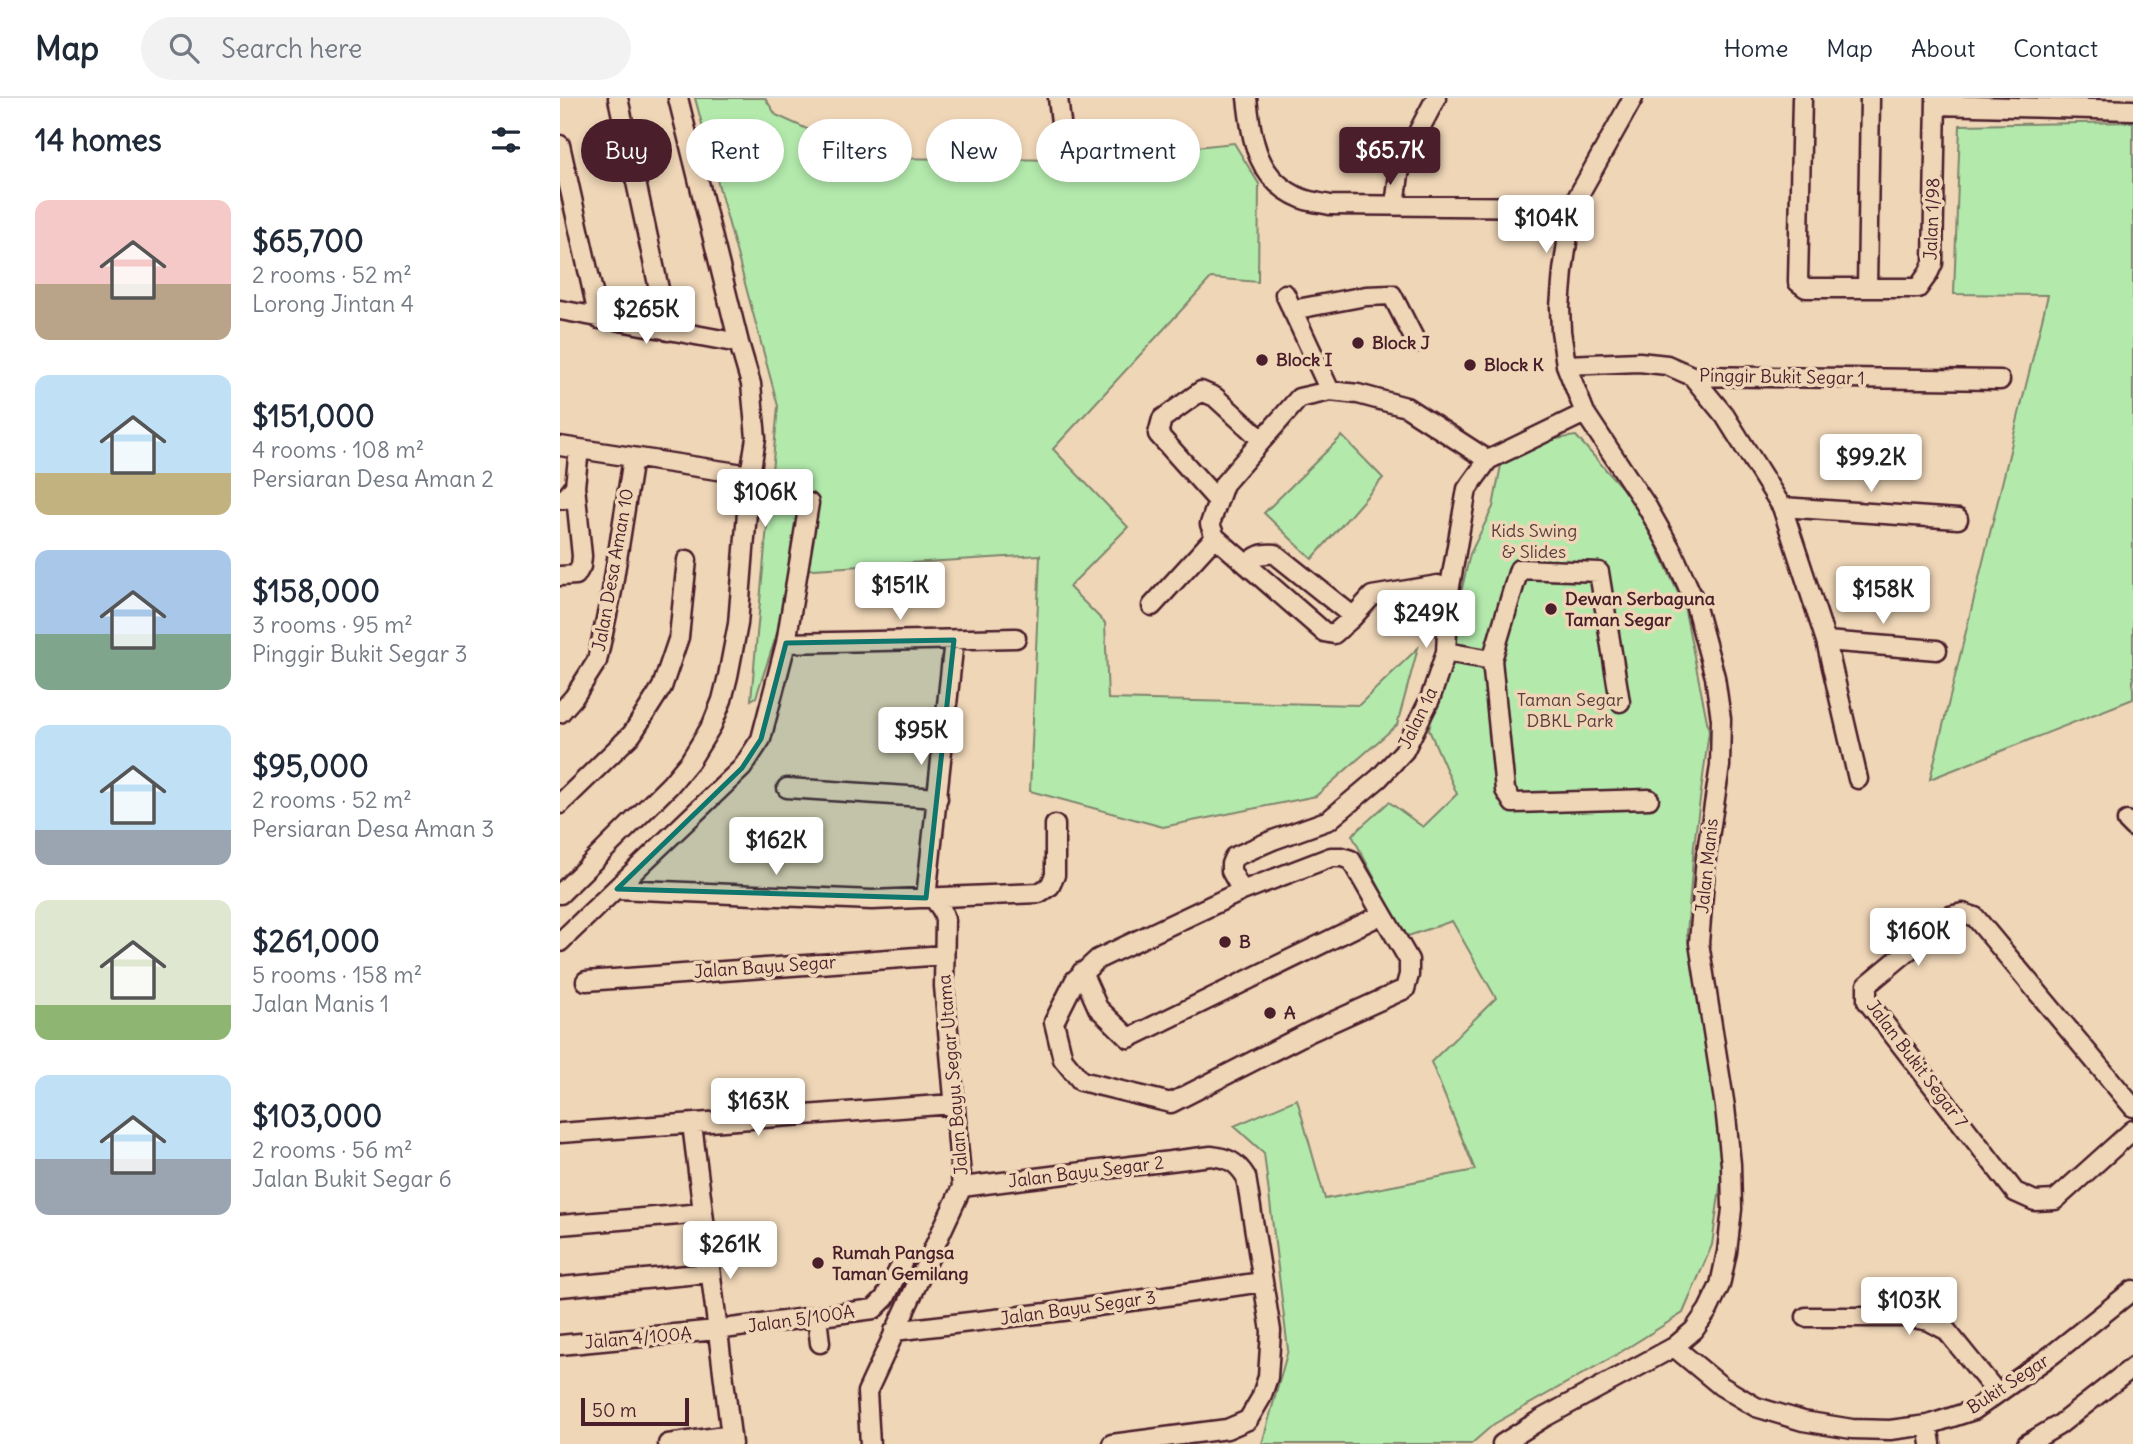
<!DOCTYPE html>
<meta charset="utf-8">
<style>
body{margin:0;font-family:Delius,sans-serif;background:#f2f2f3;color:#1f2937;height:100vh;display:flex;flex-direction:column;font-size:26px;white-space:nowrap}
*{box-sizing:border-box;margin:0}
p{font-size:23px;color:#747a83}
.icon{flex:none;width:38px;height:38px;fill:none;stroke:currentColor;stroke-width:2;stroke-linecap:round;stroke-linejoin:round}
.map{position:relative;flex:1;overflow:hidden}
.side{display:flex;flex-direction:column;background:#fff;width:560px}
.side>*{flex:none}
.hud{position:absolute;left:21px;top:21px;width:665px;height:63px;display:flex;gap:14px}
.scale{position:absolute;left:21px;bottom:18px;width:108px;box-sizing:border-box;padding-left:7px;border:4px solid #4a1f2b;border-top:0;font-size:19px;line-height:24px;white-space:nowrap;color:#4a1f2b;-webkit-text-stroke:5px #efd6b7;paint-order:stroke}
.price{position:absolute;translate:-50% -60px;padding:0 16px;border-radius:7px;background:#fff;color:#222;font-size:23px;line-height:46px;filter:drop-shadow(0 2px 4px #0008)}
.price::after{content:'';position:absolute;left:50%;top:42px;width:21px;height:16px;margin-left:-10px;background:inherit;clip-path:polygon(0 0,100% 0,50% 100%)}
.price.active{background:#4a1f2b;color:#fff}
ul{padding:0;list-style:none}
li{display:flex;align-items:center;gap:21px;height:175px;padding:0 35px}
li span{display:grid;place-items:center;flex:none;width:196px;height:140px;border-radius:14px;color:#555}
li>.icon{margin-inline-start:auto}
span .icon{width:84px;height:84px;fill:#fffc;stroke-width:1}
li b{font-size:30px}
h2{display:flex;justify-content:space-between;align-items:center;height:84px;padding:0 35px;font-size:30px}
.chip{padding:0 24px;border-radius:32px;background:#fff;box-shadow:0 4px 10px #0003;font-size:24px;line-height:63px}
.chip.active{background:#4a1f2b;color:#fff}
header{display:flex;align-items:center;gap:42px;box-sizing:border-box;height:98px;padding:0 35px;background:#fff;border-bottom:2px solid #e0e1e3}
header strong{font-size:33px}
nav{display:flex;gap:38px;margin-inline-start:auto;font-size:24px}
.search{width:490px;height:63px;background:#f2f2f3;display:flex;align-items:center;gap:18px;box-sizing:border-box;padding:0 24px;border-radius:38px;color:#747a83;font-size:26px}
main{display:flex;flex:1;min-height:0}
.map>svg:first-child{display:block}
.green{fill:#b3eaac;stroke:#7e846c;stroke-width:2}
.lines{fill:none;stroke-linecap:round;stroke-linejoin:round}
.minor-casing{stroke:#4a1f2b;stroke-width:23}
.minor{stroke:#efd6b7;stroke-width:18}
.marked{fill:#0f766e;fill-opacity:0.2;stroke:#0f766e;stroke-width:5;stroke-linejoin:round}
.poi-dot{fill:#4a1f2b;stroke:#efd6b7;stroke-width:2.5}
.labels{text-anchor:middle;stroke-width:7;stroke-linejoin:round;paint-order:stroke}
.street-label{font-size:18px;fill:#4a1f2b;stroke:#efd6b7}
.poi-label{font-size:18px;font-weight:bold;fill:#4a1f2b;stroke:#efd6b7;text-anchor:start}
.park-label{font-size:18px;fill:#5a3d3e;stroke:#efd6b7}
</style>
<header>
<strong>Map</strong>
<div class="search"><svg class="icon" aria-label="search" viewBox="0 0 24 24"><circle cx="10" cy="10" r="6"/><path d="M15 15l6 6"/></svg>Search here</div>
<nav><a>Home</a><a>Map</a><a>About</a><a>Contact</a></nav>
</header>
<main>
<section class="side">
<h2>14 homes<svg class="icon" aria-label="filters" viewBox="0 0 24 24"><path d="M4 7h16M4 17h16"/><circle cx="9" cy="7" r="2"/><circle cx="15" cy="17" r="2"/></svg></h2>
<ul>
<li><span style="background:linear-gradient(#f6c9c9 60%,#b9a48a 0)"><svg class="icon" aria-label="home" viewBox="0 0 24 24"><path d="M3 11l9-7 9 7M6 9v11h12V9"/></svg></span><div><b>$65,700</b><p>2 rooms · 52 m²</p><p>Lorong Jintan 4</p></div></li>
<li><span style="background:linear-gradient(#bfe0f5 70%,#c2b280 0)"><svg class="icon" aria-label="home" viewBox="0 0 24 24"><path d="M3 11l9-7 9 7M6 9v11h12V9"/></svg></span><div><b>$151,000</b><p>4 rooms · 108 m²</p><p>Persiaran Desa Aman 2</p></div></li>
<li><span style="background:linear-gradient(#a9c7e8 60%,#7fa58c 0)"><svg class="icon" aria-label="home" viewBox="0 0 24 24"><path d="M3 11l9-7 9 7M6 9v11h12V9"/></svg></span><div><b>$158,000</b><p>3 rooms · 95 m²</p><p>Pinggir Bukit Segar 3</p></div></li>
<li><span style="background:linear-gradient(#bfe0f5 75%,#9aa5b1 0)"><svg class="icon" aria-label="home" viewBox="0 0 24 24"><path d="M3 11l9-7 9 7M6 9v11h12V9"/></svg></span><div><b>$95,000</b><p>2 rooms · 52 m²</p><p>Persiaran Desa Aman 3</p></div></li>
<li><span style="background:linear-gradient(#dfe7d0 75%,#8fb573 0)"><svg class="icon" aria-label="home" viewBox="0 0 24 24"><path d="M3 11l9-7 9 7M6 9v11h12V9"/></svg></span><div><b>$261,000</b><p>5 rooms · 158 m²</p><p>Jalan Manis 1</p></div></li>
<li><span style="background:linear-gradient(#bfe0f5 60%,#9aa5b1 0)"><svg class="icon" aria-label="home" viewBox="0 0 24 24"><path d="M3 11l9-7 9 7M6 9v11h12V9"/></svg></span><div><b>$103,000</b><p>2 rooms · 56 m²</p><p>Jalan Bukit Segar 6</p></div></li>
</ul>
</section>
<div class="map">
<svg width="1573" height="1346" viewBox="0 0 1573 1346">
<rect width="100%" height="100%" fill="#efd6b7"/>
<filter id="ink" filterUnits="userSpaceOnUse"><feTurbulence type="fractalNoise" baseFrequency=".0143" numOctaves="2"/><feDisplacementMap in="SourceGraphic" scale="14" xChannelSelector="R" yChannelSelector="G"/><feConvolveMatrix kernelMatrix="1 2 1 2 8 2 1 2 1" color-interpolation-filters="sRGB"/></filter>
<g filter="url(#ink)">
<path class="green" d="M 135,0 L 205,0 L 216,17 L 311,60 L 512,62 L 674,45 L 699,86 L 698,184 L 651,180 L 493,351 L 568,429 L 509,489 L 545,525 L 548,601 L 799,607 L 858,550 L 837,627 L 756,698 L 603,729 L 470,693 L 480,457 L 238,472 L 196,599 L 191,602 L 218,308 Z
M 1573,24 L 1573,601 L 1370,681 L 1488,197 L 1394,196 L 1400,27 Z
M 782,338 L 823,380 L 752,461 L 704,415 Z
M 1016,338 L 1079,409 L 1124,508 L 1149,633 L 1134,747 L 1127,836 L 1166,1046 L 1152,1147 L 1123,1215 L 1056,1257 L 934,1326 L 911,1346 L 702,1346 L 728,1252 L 704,1055 L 674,1028 L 737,1001 L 765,1101 L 915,1072 L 871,964 L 936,900 L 892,823 L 845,839 L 792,737 L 829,704 L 863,729 L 897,696 L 869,632 L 910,456 L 933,409 L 941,367 C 966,349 986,341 1016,338 Z"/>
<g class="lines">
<defs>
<path id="minor" d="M 58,0 L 108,233
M 498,0 L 503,41
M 687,0 C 692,43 697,83 743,101 C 751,104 761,105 770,107 L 1012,109
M 1242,0 L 1238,184 L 1246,190 L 1358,190 L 1368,176 L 1373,165 L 1376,0
M 1376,7 L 1573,12
M 0,47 L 39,221
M 835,108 L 839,76 L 846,57 L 876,0
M 1307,190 L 1310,0
M 725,196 L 770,293
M 0,212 L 179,245
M 732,212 L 806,198 L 832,197 L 856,244
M 1006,267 L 1079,264 L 1107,267 L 1132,278 L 1440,282
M 1132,278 L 1165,318 L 1222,409 L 1266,543 L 1298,681
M 0,348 L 190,377
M 0,401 L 5,401 L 15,388
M 658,403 L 598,336 L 602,321 L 641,293 L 655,299 L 702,342
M 1222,409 L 1398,421
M 687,467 C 696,457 702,455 715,456 L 790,516 L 792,520 L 774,536 L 764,534 L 655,439 L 650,426 L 664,386 L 739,300 L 770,293 L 798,296 L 846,309 L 928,362
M 0,478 L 16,477 L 21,468 L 22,458 L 15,388 L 19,351
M 592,508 L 655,439
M 792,520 L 812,498 L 878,487
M 1266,543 L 1377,552
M 226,545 L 456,540
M 886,554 L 932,562 L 959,471 L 1039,474 L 1060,604
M 932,562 L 945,692 L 953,705 L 1089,701
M 0,615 L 14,599 L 37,563 L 52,493 L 73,360
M 227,690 L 378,700
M 0,706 L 72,636 L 102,589 L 119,539 L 127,462
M 1567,723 L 1573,729
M 771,759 L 782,759 L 791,762 L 849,862 L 849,877 L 845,891 L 750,934 L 611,1005 L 521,983 L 503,961 L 494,924 L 515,882 L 538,861 L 682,793 Z
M 57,791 L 312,802 L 479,795 L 490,788 L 495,777 L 495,727
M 682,793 L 671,773 L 671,766 L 674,759 L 713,742 L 769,722 L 819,680 L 844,653 L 870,601 L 886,554 L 889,494 L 907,391 L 928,362 L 1025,315
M 0,796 L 110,687 L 130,663 L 152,627 L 162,602 L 168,578 L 178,526 L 190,377 L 196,340 L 191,286 L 179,245 L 118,0
M 366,800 L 394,542
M 0,844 L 182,670 L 201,641 L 226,545 L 249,405
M 522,874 L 538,910 L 569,940 L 821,817
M 26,883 L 384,857
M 1573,1009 L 1415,819 L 1403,815 L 1390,818 L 1307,887 L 1307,903 L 1455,1094 L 1475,1103 L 1495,1102 L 1573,1032
M 132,1026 L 172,1346
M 0,1035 L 393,1006
M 402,1089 L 651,1058 C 668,1060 677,1064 686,1079 L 711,1233 L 708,1279 L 701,1300 L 688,1322 L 667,1331 L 552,1346
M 0,1127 L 143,1115
M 0,1189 L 149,1175
M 257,1219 L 260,1245
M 1246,1219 L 1347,1219 L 1369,1223 L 1386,1232 L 1437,1295
M 334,1233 L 503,1213 L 702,1184
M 0,1247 L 156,1232 L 314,1211 L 325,1200 L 342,1165
M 1114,1249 L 1161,1288 L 1196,1309 L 1243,1323 L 1292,1331 L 1330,1332 L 1368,1327 L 1414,1312 L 1493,1256 L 1573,1192
M 1368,1327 L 1371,1346
M 108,1346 L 171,1337
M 310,1346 L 307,1294 L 402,1089 L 384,888 L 385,821 L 382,812 L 374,801
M 942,1346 L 983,1320 L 1114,1249 L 1134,1232 L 1148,1212 L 1160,1187 L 1167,1154 L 1172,1111 L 1171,1066 L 1165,1009 L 1139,845 L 1146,759 L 1160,668 L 1161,621 L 1155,579 L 1134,502 L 1112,453 L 1086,407 L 1025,315 L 1006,267 L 1001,233 L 1000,209 L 1003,173 L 1012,109 L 1073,0
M 1467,1346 L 1499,1327 L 1573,1269"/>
</defs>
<use href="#minor" class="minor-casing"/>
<use href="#minor" class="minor"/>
</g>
</g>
<path class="marked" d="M 394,542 L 366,800 L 57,791 L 182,670 L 201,641 L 226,545 Z"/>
<g class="poi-dot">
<circle cx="798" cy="245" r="7"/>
<circle cx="702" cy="262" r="7"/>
<circle cx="910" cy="267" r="7"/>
<circle cx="991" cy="511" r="7"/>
<circle cx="665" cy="844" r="7"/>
<circle cx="710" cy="915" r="7"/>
<circle cx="258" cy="1165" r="7"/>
</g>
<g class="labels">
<g class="street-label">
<text transform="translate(1372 121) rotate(-88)" y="6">Jalan 1/98</text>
<text transform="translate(1222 279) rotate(1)" y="6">Pinggir Bukit Segar 1</text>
<text transform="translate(53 472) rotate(-80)" y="6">Jalan Desa Aman 10</text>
<text transform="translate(858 620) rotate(-64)" y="6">Jalan 1a</text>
<text transform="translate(1147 768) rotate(-84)" y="6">Jalan Manis</text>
<text transform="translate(205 869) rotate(-4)" y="6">Jalan Bayu Segar</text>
<text transform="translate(1357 966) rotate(53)" y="6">Jalan Bukit Segar 7</text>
<text transform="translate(393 977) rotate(-95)" y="6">Jalan Bayu Segar Utama</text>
<text transform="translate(526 1074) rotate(-7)" y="6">Jalan Bayu Segar 2</text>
<text transform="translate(518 1210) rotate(-8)" y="6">Jalan Bayu Segar 3</text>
<text transform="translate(241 1221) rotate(-8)" y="6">Jalan 5/100A</text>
<text transform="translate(78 1240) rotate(-5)" y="6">Jalan 4/100A</text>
<text transform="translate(1448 1286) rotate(-33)" y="6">Bukit Segar</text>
</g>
<g class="poi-label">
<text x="812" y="251">Block J</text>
<text x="716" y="268">Block I</text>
<text x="924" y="273">Block K</text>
<text x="1005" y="507">Dewan Serbaguna<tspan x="1005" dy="21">Taman Segar</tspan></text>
<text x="679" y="850">B</text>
<text x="724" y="921">A</text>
<text x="272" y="1161">Rumah Pangsa<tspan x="272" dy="21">Taman Gemilang</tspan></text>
</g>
<g class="park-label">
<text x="974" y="439">Kids Swing<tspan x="974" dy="21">&amp; Slides</tspan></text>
<text x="1010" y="608">Taman Segar<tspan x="1010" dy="21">DBKL Park</tspan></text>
</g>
</g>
</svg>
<div class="scale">50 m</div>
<b class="price active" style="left:830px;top:89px">$65.7K</b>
<b class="price" style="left:986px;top:157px">$104K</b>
<b class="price" style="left:86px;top:248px">$265K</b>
<b class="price" style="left:1311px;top:396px">$99.2K</b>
<b class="price" style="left:205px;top:431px">$106K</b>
<b class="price" style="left:340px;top:524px">$151K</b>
<b class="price" style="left:1323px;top:528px">$158K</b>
<b class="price" style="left:866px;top:552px">$249K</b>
<b class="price" style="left:361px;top:669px">$95K</b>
<b class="price" style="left:216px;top:779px">$162K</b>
<b class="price" style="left:1358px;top:870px">$160K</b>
<b class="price" style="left:198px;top:1040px">$163K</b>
<b class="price" style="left:170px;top:1183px">$261K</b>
<b class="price" style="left:1349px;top:1239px">$103K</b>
<div class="hud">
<a class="chip active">Buy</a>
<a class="chip">Rent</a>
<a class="chip">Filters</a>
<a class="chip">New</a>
<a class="chip">Apartment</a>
</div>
</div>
</main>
